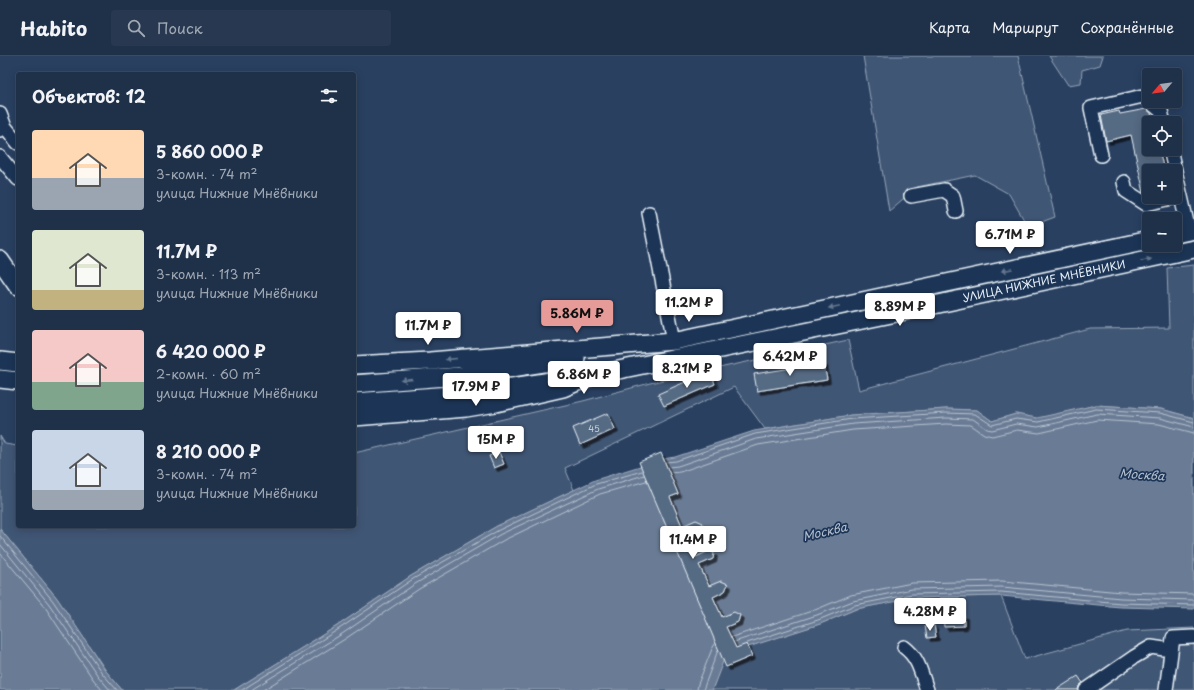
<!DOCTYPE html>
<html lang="ru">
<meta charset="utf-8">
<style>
body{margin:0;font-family:"Playpen Sans",sans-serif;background:#273850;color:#f1f3f6;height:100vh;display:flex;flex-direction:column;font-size:15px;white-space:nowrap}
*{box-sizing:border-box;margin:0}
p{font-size:13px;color:#a1a9b4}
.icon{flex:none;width:22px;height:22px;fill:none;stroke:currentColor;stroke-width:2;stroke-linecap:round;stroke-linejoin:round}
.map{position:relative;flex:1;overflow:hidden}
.details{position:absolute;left:16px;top:16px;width:340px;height:456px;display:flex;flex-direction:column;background:#1f3049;border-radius:4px;box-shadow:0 2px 10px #0003,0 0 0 1px #3c4b61}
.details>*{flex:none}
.needle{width:26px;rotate:241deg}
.controls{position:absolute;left:1142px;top:12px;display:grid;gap:8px}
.controls a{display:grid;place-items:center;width:40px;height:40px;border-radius:4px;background:#1f3049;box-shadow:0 2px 10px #0003,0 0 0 1px #3c4b61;font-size:20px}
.price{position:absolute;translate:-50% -34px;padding:0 9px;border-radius:4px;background:#fff;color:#222;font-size:13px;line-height:26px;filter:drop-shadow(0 1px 2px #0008)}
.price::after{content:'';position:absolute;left:50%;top:24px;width:12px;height:9px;margin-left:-6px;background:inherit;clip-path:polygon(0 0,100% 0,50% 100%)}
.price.on{background:#e69b98;color:#111}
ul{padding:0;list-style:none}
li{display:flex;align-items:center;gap:12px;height:100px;padding:0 16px}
li span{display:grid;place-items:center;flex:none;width:112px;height:80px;border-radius:4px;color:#555}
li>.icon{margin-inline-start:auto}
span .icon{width:48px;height:48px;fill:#fffc;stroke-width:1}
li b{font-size:17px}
h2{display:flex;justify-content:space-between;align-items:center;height:48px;padding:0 16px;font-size:17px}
header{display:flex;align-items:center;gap:24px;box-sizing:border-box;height:56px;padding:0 20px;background:#1f3049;border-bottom:1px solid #3c4b61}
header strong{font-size:19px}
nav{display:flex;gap:22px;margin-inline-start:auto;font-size:14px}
.search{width:280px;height:36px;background:#273850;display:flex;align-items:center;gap:10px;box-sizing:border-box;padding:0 14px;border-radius:4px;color:#a1a9b4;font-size:15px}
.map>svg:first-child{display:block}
.green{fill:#415774;stroke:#94a4b6}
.water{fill:#6b7c95;stroke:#9dabbd}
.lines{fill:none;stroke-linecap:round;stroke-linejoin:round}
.shore{stroke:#b6c2d0;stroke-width:1}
.building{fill:#556a83;stroke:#e8f1f8;filter:url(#shadow)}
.minor-casing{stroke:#e8f1f8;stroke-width:16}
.major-casing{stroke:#e8f1f8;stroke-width:20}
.minor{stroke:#1d3557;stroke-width:13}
.major{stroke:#1d3557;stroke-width:17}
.oneway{fill:#64778f}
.labels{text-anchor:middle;stroke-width:3.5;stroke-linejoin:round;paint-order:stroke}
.number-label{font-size:9px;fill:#c3cfdb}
.street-label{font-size:11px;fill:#e8f1f8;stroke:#1d3557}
.water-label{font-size:12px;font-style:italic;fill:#b6c2d0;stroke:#1d3557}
</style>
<header>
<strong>Habito</strong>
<div class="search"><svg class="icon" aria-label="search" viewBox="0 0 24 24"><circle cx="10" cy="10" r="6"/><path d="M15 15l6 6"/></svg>Поиск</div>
<nav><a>Карта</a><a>Маршрут</a><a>Сохранённые</a></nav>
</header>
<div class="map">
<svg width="1194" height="634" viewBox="0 0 1194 634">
<defs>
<filter id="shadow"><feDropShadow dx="3.5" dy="3.5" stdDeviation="0" flood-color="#0009"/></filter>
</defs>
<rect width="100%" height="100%" fill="#294061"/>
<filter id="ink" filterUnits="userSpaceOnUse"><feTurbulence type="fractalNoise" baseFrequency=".025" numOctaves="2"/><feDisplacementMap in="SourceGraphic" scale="8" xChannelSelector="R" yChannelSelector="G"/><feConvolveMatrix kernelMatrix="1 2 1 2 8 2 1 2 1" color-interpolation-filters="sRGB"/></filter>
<g filter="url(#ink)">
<path class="green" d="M 863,0 L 1018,0 L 1055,161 L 1028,171 L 1009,138 L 975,119 L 917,131 L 889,155 Z
M 1049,0 L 1103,0 L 1100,9 L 1082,14 L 1081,27 L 1068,29 Z
M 1194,209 L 1194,362 L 1161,353 L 1096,349 L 1037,363 L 1016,358 L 992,365 L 977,354 L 946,353 L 851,359 L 765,373 L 734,331 L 565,412 L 574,434 L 497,470 L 411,520 L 337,570 L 234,634 L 122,634 L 106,615 L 57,542 L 0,473 L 0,380 L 5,388 L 18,390 L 18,470 L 354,470 L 354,397 L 583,345 L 650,327 L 848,284 L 859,334 L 1090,273 L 1169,272 L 1167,212 Z
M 1001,540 L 1025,603 L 1127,575 L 1194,572 L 1194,634 L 712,634 L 725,598 L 820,568 L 856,553 L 913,542 Z"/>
<path class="water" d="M 1096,349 L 1161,353 L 1194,362 L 1194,553 L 1120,551 L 1001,540 L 913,542 L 856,553 L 820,568 L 726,598 L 712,634 L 234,634 L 337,570 L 411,520 L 497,470 L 595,424 L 663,403 L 675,401 L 754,375 L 851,359 L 946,353 L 977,354 L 992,365 L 1016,358 L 1037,362 Z
M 0,473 L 57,542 L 106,615 L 122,634 L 0,634 Z"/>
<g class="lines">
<path class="shore" d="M 666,406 L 676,405 L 755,378 L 852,363 L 946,357 L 975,358 L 992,369 L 1016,363 L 1038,366 L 1096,353 L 1160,357 L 1194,366
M 668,411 L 678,410 L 756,383 L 853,368 L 946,362 L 973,363 L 987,373 L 992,374 L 1016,368 L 1038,371 L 1097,358 L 1160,362 L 1194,371
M 670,417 L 680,416 L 758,389 L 853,374 L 946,368 L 971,369 L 984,378 L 992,380 L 1017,374 L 1039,377 L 1097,364 L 1159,368 L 1194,377
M 0,480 L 53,545 L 102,617 L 117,634
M 0,488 L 49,548 L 98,620 L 110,634
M 0,497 L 45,551 L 93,623 L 102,634
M 732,581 L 815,554 L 851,539 L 912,527 L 1002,525 L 1121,536 L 1194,538
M 734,586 L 817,559 L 853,545 L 912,533 L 1002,531 L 1121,542 L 1194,544
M 747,587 L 818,564 L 855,549 L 912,538 L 1001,536 L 1121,547 L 1194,549
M 242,634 L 339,573 L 413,523 L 499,474 L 596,428 L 642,415
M 251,634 L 342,578 L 415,528 L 501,478 L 598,433 L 644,419
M 263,634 L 345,583 L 419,533 L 504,484 L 600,438 L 646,425
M 697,634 L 698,628 L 712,593 L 715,588
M 703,634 L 718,594"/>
</g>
<path class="building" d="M 1146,53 L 1151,57 L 1153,67 L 1149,67 L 1149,93 L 1159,93 L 1164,115 L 1149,115 L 1149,139 L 1148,139 L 1144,137 L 1131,79 L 1106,85 L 1101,59 L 1119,55 L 1120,58 Z
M 824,307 L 827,324 L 757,335 L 754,318 Z
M 710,315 L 715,328 L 664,350 L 658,338 Z
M 608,357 L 615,373 L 580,389 L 573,372 Z
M 499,396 L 504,408 L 494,412 L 489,400 Z
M 661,397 L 678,438 L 670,441 L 682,470 L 696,464 L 703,467 L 700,473 L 686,479 L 696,501 L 709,495 L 714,497 L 713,503 L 699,509 L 709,530 L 721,525 L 728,528 L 725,535 L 713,541 L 722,561 L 734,556 L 740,559 L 738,566 L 726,571 L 736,592 L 747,588 L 752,600 L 726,611 L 639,406 Z
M 964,559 L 964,570 L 944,571 L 943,560 Z
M 934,569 L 936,581 L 927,582 L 925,570 Z
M 1078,620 L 1083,627 L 1079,630 L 1078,634 L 1056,634 Z"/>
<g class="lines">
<defs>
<path id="minor" d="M 0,58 L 5,71
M 0,74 L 4,72 L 6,72 L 18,87
M 1170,93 L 1189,175
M 1101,99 L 1091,52 L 1143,40 L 1161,55 L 1164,67
M 0,101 L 18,123
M 1124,126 L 1126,135 L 1146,148 L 1181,140
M 911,140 L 944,134 L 953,140 L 956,155
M 649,157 L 674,285
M 904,591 C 919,602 921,617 927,634
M 1086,634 L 1134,601 L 1151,591 L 1171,594
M 1166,634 L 1173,582 L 1194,581"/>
<path id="major" d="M 1175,178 L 1194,174
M 0,204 L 18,230
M 0,305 L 18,307
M 354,309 L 430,305 L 674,285 L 1149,184
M 0,323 L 18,325
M 354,328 L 460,320 L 576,302
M 354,346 L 465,338 L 558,324
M 354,361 L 466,352 L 496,347 L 563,332 L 594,319 L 906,255 L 1194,193"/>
</defs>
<use href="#minor" class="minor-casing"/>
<use href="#major" class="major-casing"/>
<use href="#minor" class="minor"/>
<use href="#major" class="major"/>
</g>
<defs><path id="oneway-solid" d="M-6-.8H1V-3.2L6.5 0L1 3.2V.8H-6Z"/></defs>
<g class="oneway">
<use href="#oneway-solid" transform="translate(1146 204) rotate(-12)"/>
<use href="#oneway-solid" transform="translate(1007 214) rotate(168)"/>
<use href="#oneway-solid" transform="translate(834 251) rotate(168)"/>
<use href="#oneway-solid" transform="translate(451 303) rotate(175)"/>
<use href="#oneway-solid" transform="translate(407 324) rotate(175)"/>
</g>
</g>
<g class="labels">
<g class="number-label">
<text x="594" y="376">45</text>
</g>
<g class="street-label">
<text transform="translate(1044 225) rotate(-12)" y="4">УЛИЦА НИЖНИЕ МНЁВНИКИ</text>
</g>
<g class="water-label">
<text transform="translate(1142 419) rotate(4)" y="4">Москва</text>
<text transform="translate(825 476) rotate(-13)" y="4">Москва</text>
</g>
</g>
</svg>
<div class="controls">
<a><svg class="needle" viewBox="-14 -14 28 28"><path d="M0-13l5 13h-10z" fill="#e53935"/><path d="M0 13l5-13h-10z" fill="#a1a9b4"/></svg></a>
<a><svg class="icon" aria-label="locate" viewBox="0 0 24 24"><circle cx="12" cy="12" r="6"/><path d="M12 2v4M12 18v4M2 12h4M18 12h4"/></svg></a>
<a>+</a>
<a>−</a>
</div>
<b class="price" style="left:1010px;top:199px">6.71M ₽</b>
<b class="price" style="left:689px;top:267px">11.2M ₽</b>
<b class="price" style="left:900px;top:271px">8.89M ₽</b>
<b class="price on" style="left:577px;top:278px">5.86M ₽</b>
<b class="price" style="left:428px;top:290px">11.7M ₽</b>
<b class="price" style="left:790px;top:321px">6.42M ₽</b>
<b class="price" style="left:687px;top:333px">8.21M ₽</b>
<b class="price" style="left:584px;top:339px">6.86M ₽</b>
<b class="price" style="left:476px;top:351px">17.9M ₽</b>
<b class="price" style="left:496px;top:404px">15M ₽</b>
<b class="price" style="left:693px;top:504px">11.4M ₽</b>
<b class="price" style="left:930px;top:576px">4.28M ₽</b>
<section class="details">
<h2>Объектов: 12<svg class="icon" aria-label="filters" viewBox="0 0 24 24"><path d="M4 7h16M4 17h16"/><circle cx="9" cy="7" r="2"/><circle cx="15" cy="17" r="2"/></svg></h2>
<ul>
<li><span style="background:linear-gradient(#ffd9b3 60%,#9aa5b1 0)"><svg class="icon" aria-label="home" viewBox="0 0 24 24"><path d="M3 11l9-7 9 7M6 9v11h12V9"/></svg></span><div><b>5 860 000 ₽</b><p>3-комн. · 74 m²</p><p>улица Нижние Мнёвники</p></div></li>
<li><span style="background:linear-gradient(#dfe7d0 75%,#c2b280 0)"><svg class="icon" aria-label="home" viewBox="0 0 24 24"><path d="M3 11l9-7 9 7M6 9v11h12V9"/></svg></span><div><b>11.7M ₽</b><p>3-комн. · 113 m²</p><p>улица Нижние Мнёвники</p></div></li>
<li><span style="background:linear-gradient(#f6c9c9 65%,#7fa58c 0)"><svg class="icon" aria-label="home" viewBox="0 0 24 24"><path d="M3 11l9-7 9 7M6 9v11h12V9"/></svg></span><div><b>6 420 000 ₽</b><p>2-комн. · 60 m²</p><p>улица Нижние Мнёвники</p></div></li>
<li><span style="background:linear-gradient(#c9d6e8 75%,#9aa5b1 0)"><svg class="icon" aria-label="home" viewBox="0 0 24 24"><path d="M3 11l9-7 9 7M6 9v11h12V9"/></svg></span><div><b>8 210 000 ₽</b><p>3-комн. · 74 m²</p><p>улица Нижние Мнёвники</p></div></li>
</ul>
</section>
</div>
